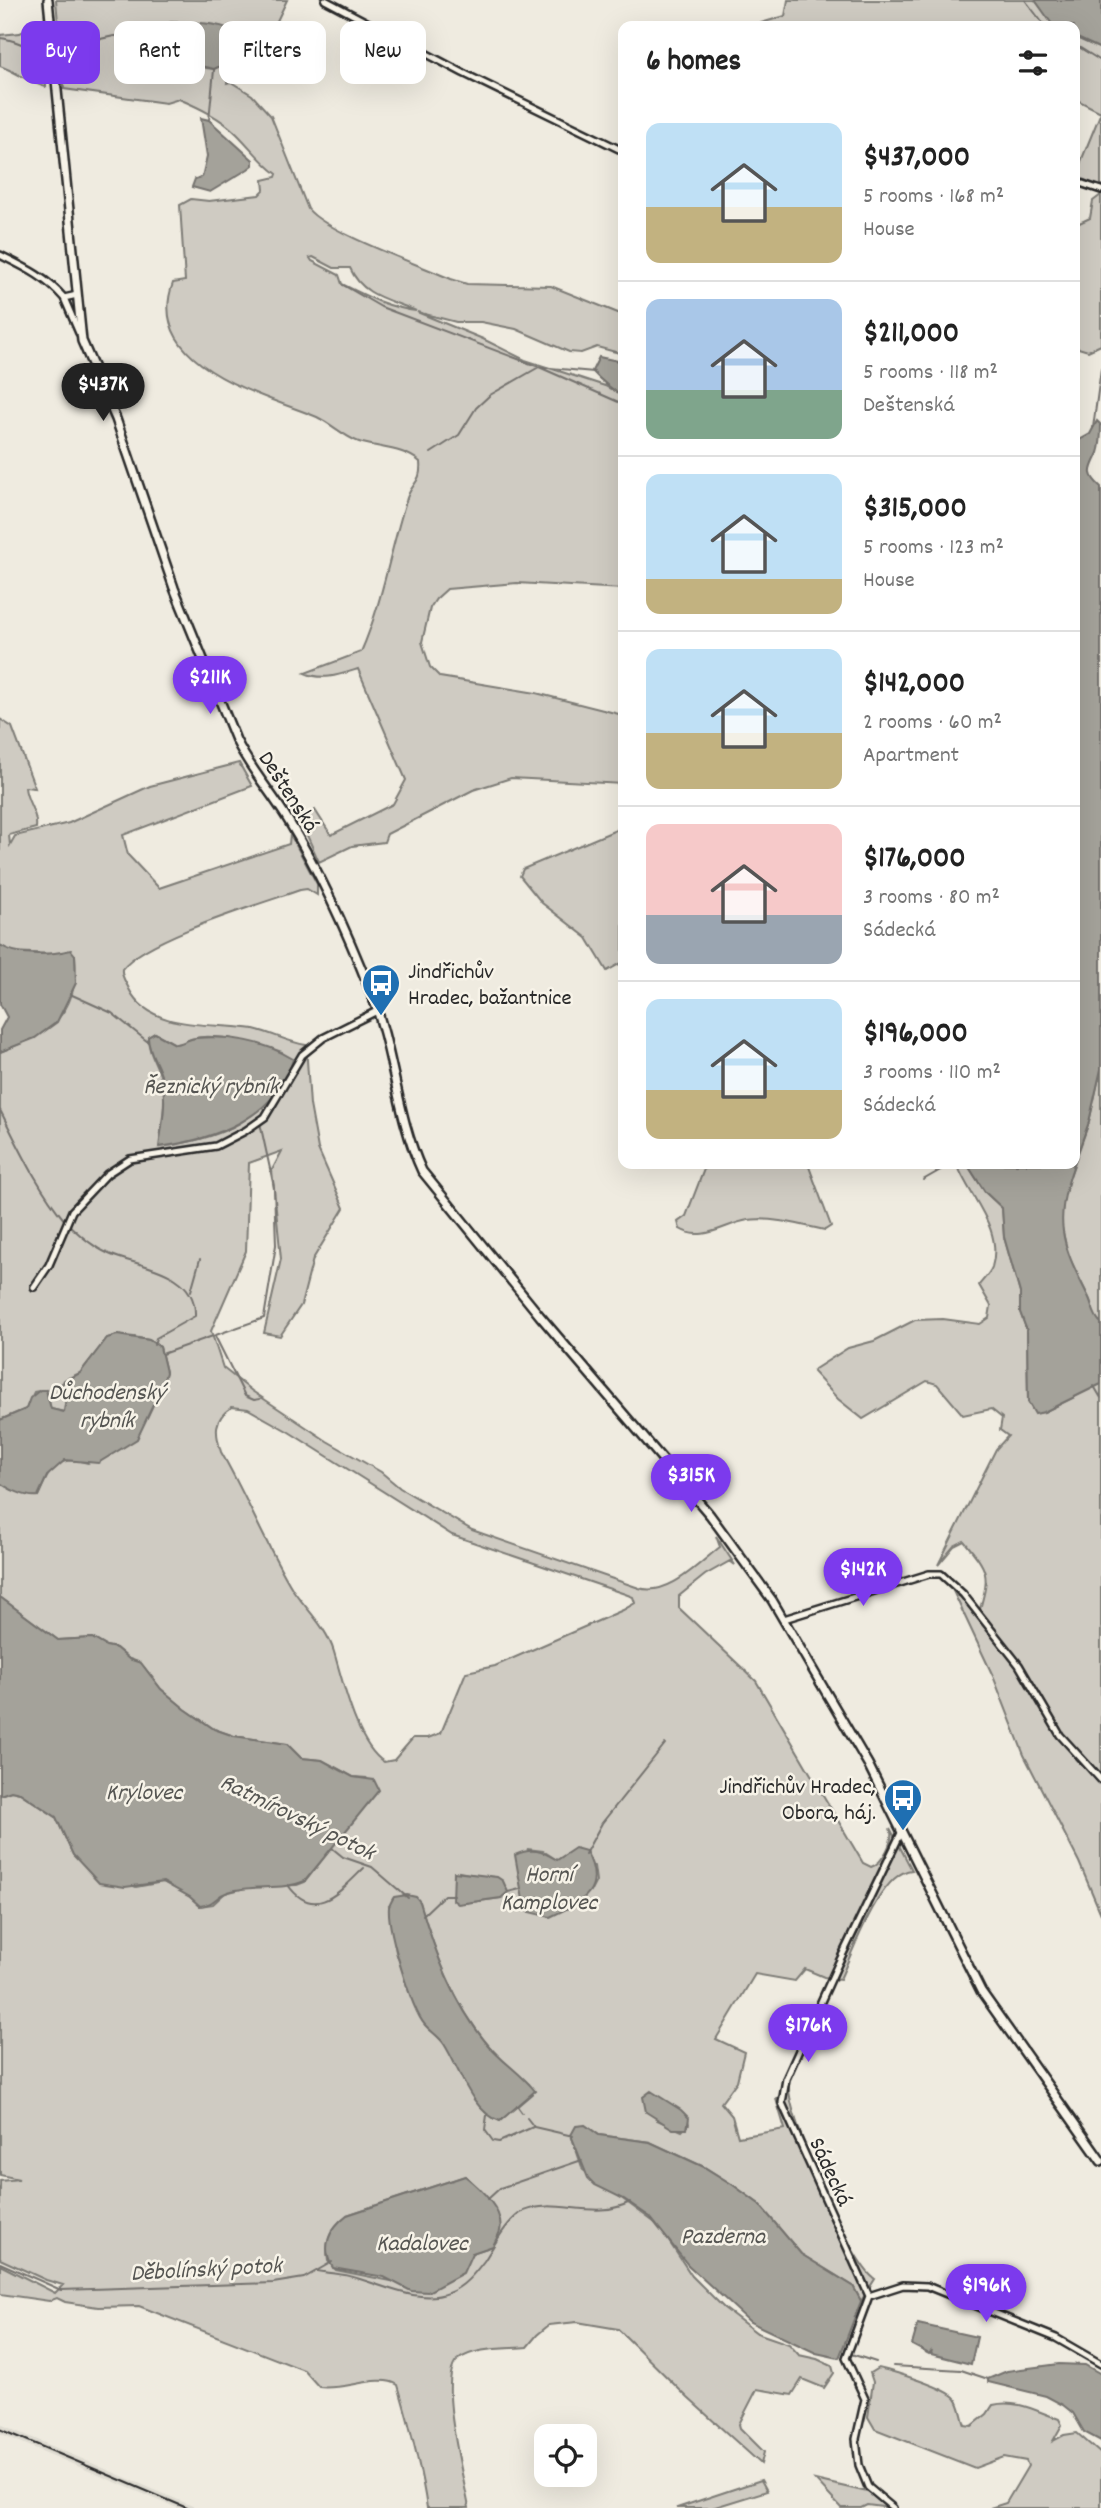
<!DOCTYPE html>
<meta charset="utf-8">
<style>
body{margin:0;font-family:Dekko,sans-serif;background:#f2f2f2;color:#222;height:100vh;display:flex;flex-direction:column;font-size:26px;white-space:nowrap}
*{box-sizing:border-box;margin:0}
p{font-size:23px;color:#767676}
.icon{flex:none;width:38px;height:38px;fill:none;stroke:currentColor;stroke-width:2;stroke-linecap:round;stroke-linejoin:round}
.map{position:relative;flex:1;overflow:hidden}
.side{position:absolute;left:618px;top:21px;width:462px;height:1148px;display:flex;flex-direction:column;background:#fff;border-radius:14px;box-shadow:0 7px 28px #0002}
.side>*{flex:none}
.guide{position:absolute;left:21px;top:21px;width:492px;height:63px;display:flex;gap:14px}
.tools{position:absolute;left:534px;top:2424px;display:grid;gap:14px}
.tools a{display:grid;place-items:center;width:63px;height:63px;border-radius:14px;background:#fff;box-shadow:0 7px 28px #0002;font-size:35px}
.price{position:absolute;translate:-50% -60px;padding:0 16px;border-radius:24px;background:#7c3aed;color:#fff;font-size:23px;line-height:46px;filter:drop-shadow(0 2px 4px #0008)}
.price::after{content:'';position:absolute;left:50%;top:42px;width:21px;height:16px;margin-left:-10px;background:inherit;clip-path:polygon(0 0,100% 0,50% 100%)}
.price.current{background:#222;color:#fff}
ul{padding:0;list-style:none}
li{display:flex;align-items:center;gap:21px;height:175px;padding:0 28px}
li+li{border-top:2px solid #e0e0e0}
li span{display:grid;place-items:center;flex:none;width:196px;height:140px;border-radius:14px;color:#555}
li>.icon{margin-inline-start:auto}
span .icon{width:84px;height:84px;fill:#fffc;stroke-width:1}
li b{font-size:30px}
h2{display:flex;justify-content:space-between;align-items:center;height:84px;padding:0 28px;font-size:30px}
.chip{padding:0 24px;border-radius:14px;background:#fff;box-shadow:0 7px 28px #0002;font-size:24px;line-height:63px}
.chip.current{background:#7c3aed;color:#fff}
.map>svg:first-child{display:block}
.built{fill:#dedbd1}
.green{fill:#cfcbc2;stroke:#7d7b76;stroke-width:2;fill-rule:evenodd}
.water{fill:#a4a29a;stroke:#74726e;stroke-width:2}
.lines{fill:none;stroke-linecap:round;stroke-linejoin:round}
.stream{stroke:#74726e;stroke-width:2}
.minor-casing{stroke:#2b2b2b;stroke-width:10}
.major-casing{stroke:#2b2b2b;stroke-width:12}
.minor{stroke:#f7f3e8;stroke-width:5}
.major{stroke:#f7f3e8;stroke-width:7}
.rail{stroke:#2b2b2b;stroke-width:2}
.labels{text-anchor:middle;stroke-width:5;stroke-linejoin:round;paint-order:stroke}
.street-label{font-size:23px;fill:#2b2b2b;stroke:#f7f3e8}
.poi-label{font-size:23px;fill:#2b2b2b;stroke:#f7f3e8;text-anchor:start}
.water-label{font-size:24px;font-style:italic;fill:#555552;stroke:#f7f3e8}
</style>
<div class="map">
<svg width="1101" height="2508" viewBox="0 0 1101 2508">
<rect width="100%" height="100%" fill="#efebe0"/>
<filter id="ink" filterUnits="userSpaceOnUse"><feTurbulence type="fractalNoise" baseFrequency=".0143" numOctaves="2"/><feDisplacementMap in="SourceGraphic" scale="14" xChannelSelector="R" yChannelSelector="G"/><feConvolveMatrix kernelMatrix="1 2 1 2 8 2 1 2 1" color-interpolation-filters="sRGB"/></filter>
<g filter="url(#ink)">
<path class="built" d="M 0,2424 L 197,2508 L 177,2508 L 13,2439 L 0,2433 Z"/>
<path class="green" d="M 56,0 L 287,0 L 277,21 L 229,73 L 227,83 L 231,82 L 252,95 L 271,116 L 308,209 C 326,232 420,265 451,279 L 467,284 L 551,286 L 623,315 L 623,354 L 597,347 L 581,353 L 569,352 L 516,329 L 481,322 L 456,322 L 417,312 L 483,339 L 525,360 L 605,386 L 623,396 L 623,589 L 517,583 L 447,589 L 436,599 L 430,608 L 422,642 L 430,667 L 440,677 L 536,693 L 623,715 L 623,784 L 511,778 L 473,790 L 387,834 L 384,842 L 352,846 L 319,862 L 301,822 L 315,810 L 331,835 L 393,804 L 406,780 L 358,669 C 339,675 323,681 305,673 L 361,652 C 382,604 390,551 406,501 C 411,482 422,484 420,462 C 405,448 378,448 359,442 C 344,437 332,424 317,417 C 263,395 143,365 173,283 L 185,281 L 180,205 L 191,199 L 209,201 L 259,195 L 264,190 L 263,180 L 276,177 L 277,174 C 262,163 251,148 237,134 C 221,118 200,108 179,99 L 166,103 L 64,89 ZM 171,22 L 210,25 L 244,35 L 233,60 L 214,69 L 206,68 L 149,35 L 156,28 ZM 313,257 L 334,268 L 350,268 C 363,297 389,299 416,311 C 387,307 368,297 342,284 L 339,275 L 312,261 L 310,258 Z
M 788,0 L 1035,0 L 1056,26 L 751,26 L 785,16 Z
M 41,21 L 46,79 L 46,87 C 29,83 17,72 0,66 L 0,35 L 20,33 Z
M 1074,37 L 1101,49 L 1101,187 L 1075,176 L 1101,112 L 1075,99 Z
M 1101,195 L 1101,345 L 1088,351 L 1075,347 L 1075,225 L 1090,218 L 1093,201 Z
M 0,719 L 12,727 L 35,788 L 25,787 C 26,802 38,813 36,828 L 9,835 L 10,845 L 15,836 L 69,823 L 150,786 L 239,763 L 252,786 L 123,835 L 128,855 L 159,888 L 289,844 L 290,834 L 317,884 L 317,895 L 307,889 L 300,890 C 260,904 145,938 122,969 C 121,977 126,982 129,989 C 151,1033 214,1022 254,1029 C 272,1033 287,1042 306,1045 L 310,1105 L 318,1149 L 344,1208 L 313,1259 L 301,1305 L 280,1336 L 264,1333 L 281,1259 L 272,1170 L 282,1151 L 249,1163 L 246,1251 L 211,1331 L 223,1368 L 252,1391 L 327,1441 L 381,1472 L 400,1488 L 472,1530 L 639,1588 C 668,1597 698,1564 720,1547 L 716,1536 L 735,1565 L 730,1561 L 705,1575 L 679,1596 L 679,1608 L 756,1681 L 863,1863 L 871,1867 C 883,1863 895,1840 890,1828 L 912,1870 C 880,1872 853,1952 840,1979 L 824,1977 L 805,1969 L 795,1981 L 755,1974 L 716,2039 L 744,2052 L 737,2081 L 721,2103 L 732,2116 L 738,2137 L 785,2129 L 776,2099 L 789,2087 C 788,2117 850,2263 875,2279 L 861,2301 L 853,2286 L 801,2254 L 759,2204 L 733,2185 L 704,2167 L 650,2142 L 599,2135 L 585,2125 L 571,2135 L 583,2170 L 658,2225 L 692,2276 L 724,2308 L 757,2333 L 789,2344 L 799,2355 L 817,2359 L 832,2366 L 834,2373 L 824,2388 L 802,2379 L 792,2395 L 757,2389 L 739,2424 L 740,2428 L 764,2452 L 761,2464 L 688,2398 L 618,2329 L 577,2322 L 549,2325 L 537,2335 L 527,2347 C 507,2349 474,2347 458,2360 C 436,2376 465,2482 469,2508 L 427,2508 C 421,2466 410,2426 398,2385 C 380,2373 343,2391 319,2387 L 304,2370 L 139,2306 L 98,2307 L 65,2302 L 57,2298 L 49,2301 L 0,2294 L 0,2265 L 55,2293 L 63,2285 L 46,2280 L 0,2259 L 0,2181 L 19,2179 L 0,2175 L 0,1795 L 11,1791 L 20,1793 L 56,1817 L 73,1855 L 89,1869 L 136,1887 L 163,1882 L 190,1897 L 200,1906 L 213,1904 L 225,1893 L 253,1886 L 297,1885 L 305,1882 L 332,1847 L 366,1778 L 353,1777 L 322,1760 L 301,1758 L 287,1744 L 234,1736 L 214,1729 L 185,1709 L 161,1689 L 141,1663 L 129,1659 L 116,1648 L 106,1646 L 92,1638 L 58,1640 L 0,1597 L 0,1483 L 12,1490 L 38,1496 C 50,1470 55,1454 88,1463 L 147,1417 L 166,1372 L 160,1347 L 149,1340 L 134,1337 L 117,1335 L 107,1338 L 80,1373 L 64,1380 L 59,1391 L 66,1399 L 64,1412 L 51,1409 L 46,1390 L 34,1392 L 26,1409 L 0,1420 L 0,1052 C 50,1032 80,1015 75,955 L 11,952 L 0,945 ZM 155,1033 L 175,1044 L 181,1044 C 200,1027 260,1044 282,1052 L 286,1077 C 254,1126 216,1139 160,1147 C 160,1126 167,1106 163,1085 C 160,1068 148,1055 148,1037 ZM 232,1407 L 248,1409 L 289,1432 L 452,1535 L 625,1594 L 633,1597 L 635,1603 L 623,1610 L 495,1666 L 466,1672 L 441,1733 L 428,1738 L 413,1738 L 394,1760 L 384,1762 C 357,1745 343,1682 334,1652 C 327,1628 307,1610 293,1590 C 266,1546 247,1497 221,1452 C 215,1432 213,1419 232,1407 ZM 527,1849 L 543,1851 L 557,1860 L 594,1866 L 596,1881 L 591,1891 ZM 459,1872 L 481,1876 L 501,1898 L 465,1903 L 454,1900 ZM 420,1902 C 440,1971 469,2040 529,2084 L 516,2106 L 500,2121 L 485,2112 L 444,2043 L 425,2024 L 409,1990 L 396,1952 L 389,1906 ZM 662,2101 C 673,2106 687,2111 689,2124 L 682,2131 L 657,2120 ZM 465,2176 L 488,2199 L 493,2246 L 472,2253 L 465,2264 L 391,2281 L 336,2270 L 328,2261 C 325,2240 330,2228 347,2215 Z
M 623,827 L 623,962 L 607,971 L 587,938 L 542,903 L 520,876 L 523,869 Z
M 1101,1069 L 1101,1323 L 1095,1317 L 1090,1300 L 1068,1255 L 1061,1223 L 1064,1193 L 1089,1122 Z
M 706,1164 L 808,1164 L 831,1226 L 825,1230 C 802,1225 772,1217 748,1220 C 724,1224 703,1243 680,1229 L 678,1222 L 686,1216 Z
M 957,1164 L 967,1164 L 985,1192 L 1002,1208 L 1004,1237 L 1020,1293 L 1020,1312 L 1027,1331 L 1028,1402 L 1035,1413 L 1044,1412 L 1101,1384 L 1101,1914 L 1079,1862 L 1024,1755 L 993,1676 L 954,1593 L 980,1609 C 990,1574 988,1570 964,1541 L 954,1546 L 938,1565 L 996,1449 L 1008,1436 L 1000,1430 L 1002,1418 L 991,1409 L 963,1415 L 937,1384 L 927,1381 L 863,1419 L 838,1399 L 813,1372 L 815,1369 L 848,1348 L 874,1341 L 915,1320 L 943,1319 L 980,1324 L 989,1318 L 991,1306 L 979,1285 C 983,1280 990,1273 992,1267 C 1004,1228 968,1196 957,1164 Z
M 878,2368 C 892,2371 948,2388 956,2399 C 961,2405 962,2418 965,2425 L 972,2426 L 987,2414 L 993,2405 C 1017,2399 1038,2412 1059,2419 L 1062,2425 L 1053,2441 L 1064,2435 L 1077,2433 L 1101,2454 L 1101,2508 L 990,2508 L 1006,2503 L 1028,2466 L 1026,2461 L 1004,2457 L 975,2468 L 875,2429 L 868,2417 L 873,2382 L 870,2373 Z
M 761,2480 L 767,2491 L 712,2508 L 677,2508 Z
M 815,2480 L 876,2494 L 891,2508 L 867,2505 L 861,2508 L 841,2508 Z"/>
<path class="water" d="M 1035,0 L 1101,0 L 1101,49 L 1075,37 L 1074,26 L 1056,26 L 1052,24 Z
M 186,22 C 208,23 236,25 251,43 L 233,60 L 214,69 L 149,55 L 144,42 C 156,26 166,23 186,22 Z
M 201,118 L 209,120 L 253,160 L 253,165 L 248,169 L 210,192 L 192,187 L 195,179 L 202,177 L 207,156 Z
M 599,357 L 623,362 L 623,396 C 611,389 601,381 592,371 Z
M 1097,421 L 1101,425 C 1101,434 1101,444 1098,453 C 1091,469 1085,473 1101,487 L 1101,1069 L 1089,1122 L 1074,1163 L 1074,443 L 1090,434 Z
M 0,945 C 18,957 50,955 71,950 L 75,955 L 76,983 L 57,1022 L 35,1038 L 0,1052 L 0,1030 L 7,1017 L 0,1004 Z
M 155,1033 L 175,1044 C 183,1044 187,1039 196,1038 C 228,1035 265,1041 293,1059 C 278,1118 212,1140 159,1147 C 162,1124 167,1103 162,1079 C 159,1064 148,1053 148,1037 Z
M 967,1164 L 1074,1164 C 1054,1221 1060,1241 1087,1294 C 1093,1304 1092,1315 1101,1323 L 1101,1384 L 1044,1412 L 1035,1414 L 1028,1402 L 1027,1331 L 1020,1312 L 1020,1293 L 1004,1237 L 1002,1208 L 985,1192 Z
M 117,1335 L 149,1340 L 160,1347 L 166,1372 L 163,1384 L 137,1439 L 98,1463 L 65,1460 L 47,1476 L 38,1496 C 25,1498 11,1490 0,1483 L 0,1420 L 26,1409 L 30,1398 L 40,1390 L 46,1390 L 51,1409 L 64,1412 L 66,1399 L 57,1386 L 80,1373 L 107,1338 Z
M 0,1597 L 58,1640 L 92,1638 L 106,1646 L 116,1648 L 129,1659 L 141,1663 L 161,1689 L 185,1709 L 214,1729 L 234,1736 L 287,1744 L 301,1758 L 322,1760 L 353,1777 L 374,1780 L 379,1790 L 305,1881 C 282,1891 253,1884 228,1892 C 215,1896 216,1904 200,1906 L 190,1897 L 163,1882 L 125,1887 L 99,1883 L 73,1855 L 56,1817 L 20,1793 L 11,1791 L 0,1795 Z
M 575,1848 L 586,1851 C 607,1890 584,1901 550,1917 L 525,1911 L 515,1855 C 532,1847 542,1851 557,1860 Z
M 454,1872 L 497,1877 L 503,1881 L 508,1892 L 501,1898 L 458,1904 L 453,1900 Z
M 407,1895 L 416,1897 L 420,1902 C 435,1953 454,2004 488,2045 C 502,2062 522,2074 535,2091 L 500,2121 C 471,2112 459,2067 444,2044 C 439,2036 431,2032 425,2025 C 411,2009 387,1928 389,1907 C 389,1906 393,1898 394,1897 Z
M 651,2091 L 681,2110 L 689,2118 L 687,2129 L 673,2129 L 646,2112 L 643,2097 Z
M 585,2125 L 599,2135 L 650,2142 L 704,2167 L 733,2185 L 759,2204 L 801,2254 L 853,2286 L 861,2301 L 839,2358 L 816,2353 L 750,2322 L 688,2265 L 650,2217 L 624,2199 L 595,2185 L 588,2178 L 571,2135 L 576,2126 Z
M 465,2176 C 479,2187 505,2211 500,2231 C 499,2235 495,2241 493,2246 L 472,2253 L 463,2273 L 428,2292 L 411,2291 L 384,2277 L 333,2268 C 320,2247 330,2228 347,2215 Z
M 918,2324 L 977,2337 L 971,2364 L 931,2354 L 932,2350 L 929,2354 L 912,2345 Z
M 1059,2364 L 1085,2365 L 1101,2374 L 1101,2441 L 1084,2432 L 1073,2413 L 1063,2405 L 1046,2396 L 988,2382 L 988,2379 L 1007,2371 Z"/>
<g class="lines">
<path class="stream" d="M 1025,0 L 1045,26
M 0,38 C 17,39 31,52 49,50
M 1074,44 L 1101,61
M 55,49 L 114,36 L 149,35
M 209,120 L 214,70
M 343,285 L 381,307 L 539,367 L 594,372
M 1093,428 L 1101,369
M 431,453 L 459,435 L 476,408 L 490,395 L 539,367 L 623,404
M 70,994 L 112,1013 L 148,1042
M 0,1110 C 20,1149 37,1187 65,1221
M 923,1180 L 951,1164
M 69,1225 C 81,1236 93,1247 109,1254 C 139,1267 197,1270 195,1316 L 156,1338 L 154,1345
M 191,1291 L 200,1259
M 215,1336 L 245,1396 L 254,1400 L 260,1399
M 162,1354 L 264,1318 L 276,1245 L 274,1187 L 260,1123
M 1094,1386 L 1101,1398
M 332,1848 L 343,1857 L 372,1867 L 408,1898
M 585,1854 L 602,1823 L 665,1744
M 288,1885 C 315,1923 341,1890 364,1868
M 508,1892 L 520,1889
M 423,1915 L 444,1895 L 454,1895
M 517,2106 L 522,2113
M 487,2115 L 485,2130 L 493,2141 L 499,2142 L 533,2127
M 527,2118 L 534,2127 L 573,2136
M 488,2199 L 500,2188 L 582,2160
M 0,2263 L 61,2290 L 273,2283 L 304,2278 L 332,2262
M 317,2271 C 328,2273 339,2274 349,2276 C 379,2283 418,2305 448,2293 C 464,2287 474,2274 484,2261 C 494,2246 507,2219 524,2211 C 556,2197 595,2221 630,2202
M 851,2354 L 876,2362
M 893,2366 L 961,2370 L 988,2379"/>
<defs>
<path id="minor" d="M 325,0 L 463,73 L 623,151
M 1074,181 L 1101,190
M 0,255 C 24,267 46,277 64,298 L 77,295
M 64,298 L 79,333
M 34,1287 L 49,1265 L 72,1211 L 107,1174 L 130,1159 L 216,1146 L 245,1131 L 265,1117 L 302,1055 L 323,1038 L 377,1011
M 784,1619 L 929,1574 L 941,1574 L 963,1594 L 1019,1665 L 1060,1735 L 1101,1780
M 869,2296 L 782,2103 L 786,2079 L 838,1964 L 901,1833
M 869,2296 L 903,2285 L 927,2286 L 1056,2338 L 1101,2364
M 869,2296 L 846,2358 L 865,2399 L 856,2439 L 859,2465 L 868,2487 L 893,2508"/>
<path id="major" d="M 48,0 L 82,341 L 116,419 L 174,588 L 236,740 C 250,769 272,793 288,820 C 321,874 348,934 371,993 C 394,1050 396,1115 422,1171 L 540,1316 L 710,1515 L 772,1600 L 868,1764 L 981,1991 L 1101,2161"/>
</defs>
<use href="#minor" class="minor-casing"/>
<use href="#major" class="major-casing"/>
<use href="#minor" class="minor"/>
<use href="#major" class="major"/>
<path class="rail" d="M 0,2429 L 187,2508"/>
</g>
</g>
<defs>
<symbol id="bus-pin" viewBox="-11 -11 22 30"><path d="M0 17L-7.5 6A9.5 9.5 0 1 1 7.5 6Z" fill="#1f6fb2" stroke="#f7f3e8"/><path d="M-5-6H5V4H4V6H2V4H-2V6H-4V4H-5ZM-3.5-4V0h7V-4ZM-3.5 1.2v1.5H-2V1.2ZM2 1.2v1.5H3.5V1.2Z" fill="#fff"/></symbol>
</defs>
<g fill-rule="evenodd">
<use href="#bus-pin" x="359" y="961" width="44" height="60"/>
<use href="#bus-pin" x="881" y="1776" width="44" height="60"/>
</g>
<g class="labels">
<g class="street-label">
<text transform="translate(290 791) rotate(57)" y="8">Deštenská</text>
<text transform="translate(832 2171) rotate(65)" y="8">Sádecká</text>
</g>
<g class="poi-label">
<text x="408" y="978">Jindřichův<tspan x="408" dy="26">Hradec, bažantnice</tspan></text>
<text x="876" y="1793" text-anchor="end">Jindřichův Hradec,<tspan x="876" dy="26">Obora, háj.</tspan></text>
</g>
<g class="water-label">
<text x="211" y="1093">Řeznický rybník</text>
<text x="107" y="1399">Důchodenský<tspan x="107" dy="28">rybník</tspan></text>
<text x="144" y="1799">Krylovec</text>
<text transform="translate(298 1816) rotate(26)" y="8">Ratmírovský potok</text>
<text x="549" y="1881">Horní<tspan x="549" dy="28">Kamplovec</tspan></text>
<text x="723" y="2243">Pazderna</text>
<text x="422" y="2250">Kadalovec</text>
<text transform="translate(206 2268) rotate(-3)" y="8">Děbolínský potok</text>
</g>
</g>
</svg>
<div class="tools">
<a><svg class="icon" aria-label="locate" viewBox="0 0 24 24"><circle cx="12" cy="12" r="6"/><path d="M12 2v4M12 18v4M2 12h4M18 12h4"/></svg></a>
</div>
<b class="price current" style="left:103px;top:423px">$437K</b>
<b class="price" style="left:210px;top:716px">$211K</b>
<b class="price" style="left:691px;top:1514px">$315K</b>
<b class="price" style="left:863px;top:1608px">$142K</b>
<b class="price" style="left:808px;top:2064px">$176K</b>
<b class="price" style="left:986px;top:2324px">$196K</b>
<div class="guide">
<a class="chip current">Buy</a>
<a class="chip">Rent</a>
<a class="chip">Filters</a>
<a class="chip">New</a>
</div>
<section class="side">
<h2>6 homes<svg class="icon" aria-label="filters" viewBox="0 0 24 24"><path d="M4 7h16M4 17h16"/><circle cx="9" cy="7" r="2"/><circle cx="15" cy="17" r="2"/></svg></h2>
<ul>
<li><span style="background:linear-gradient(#bfe0f5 60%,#c2b280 0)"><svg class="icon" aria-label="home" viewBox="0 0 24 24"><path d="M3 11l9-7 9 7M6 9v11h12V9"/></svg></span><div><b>$437,000</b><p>5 rooms · 168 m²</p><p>House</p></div></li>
<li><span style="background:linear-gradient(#a9c7e8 65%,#7fa58c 0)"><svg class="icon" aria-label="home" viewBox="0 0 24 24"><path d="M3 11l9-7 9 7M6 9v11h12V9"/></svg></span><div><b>$211,000</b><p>5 rooms · 118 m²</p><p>Deštenská</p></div></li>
<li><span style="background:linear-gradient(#bfe0f5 75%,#c2b280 0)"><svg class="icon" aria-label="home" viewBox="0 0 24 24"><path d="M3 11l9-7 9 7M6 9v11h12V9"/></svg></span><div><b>$315,000</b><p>5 rooms · 123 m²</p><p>House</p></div></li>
<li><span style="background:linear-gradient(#bfe0f5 60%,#c2b280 0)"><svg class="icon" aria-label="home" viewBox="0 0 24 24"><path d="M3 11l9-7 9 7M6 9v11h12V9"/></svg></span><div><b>$142,000</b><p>2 rooms · 60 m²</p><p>Apartment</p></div></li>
<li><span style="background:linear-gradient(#f6c9c9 65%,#9aa5b1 0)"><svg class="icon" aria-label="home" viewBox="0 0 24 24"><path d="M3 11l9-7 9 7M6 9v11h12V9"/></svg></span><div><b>$176,000</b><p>3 rooms · 80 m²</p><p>Sádecká</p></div></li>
<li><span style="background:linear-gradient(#bfe0f5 65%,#c2b280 0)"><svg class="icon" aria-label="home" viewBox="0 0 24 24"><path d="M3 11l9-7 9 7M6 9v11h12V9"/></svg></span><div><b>$196,000</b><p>3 rooms · 110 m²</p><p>Sádecká</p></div></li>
</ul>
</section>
</div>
